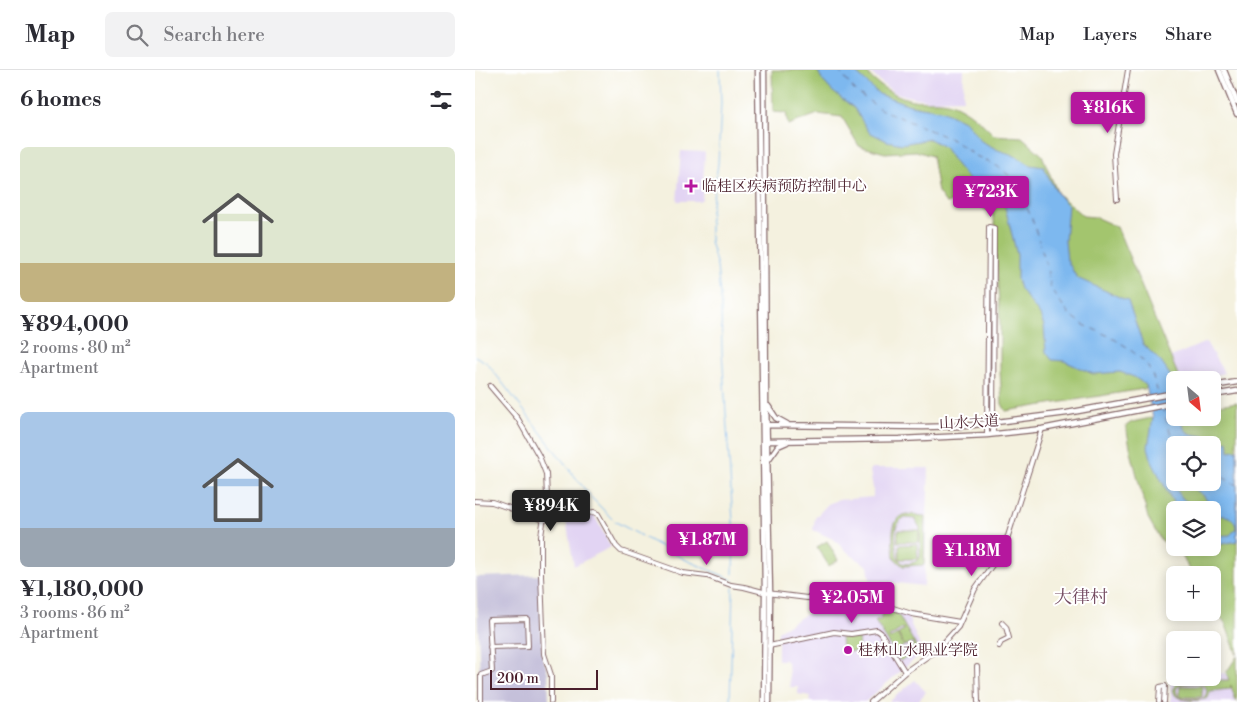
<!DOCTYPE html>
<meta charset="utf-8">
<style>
body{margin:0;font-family:"Libre Bodoni","Noto Serif SC",serif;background:#f2f2f3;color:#2b2b33;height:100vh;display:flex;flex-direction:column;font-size:19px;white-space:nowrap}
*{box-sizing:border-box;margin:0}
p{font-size:16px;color:#7c7c81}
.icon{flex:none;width:28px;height:28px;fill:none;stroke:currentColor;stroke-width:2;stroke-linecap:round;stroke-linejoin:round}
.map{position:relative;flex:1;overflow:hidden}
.details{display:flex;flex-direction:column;background:#fff;width:475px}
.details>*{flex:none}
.needle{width:32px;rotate:152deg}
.controls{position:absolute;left:691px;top:301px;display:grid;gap:10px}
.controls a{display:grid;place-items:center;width:55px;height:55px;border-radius:8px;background:#fff;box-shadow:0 2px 12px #0003;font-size:25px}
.scale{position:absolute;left:15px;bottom:12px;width:108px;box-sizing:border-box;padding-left:5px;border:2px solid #4a1f2b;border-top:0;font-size:14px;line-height:18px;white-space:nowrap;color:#4a1f2b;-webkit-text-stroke:4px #fff;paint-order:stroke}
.price{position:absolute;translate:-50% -42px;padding:0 11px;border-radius:5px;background:#b5179e;color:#fff;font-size:16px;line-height:32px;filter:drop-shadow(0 1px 2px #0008)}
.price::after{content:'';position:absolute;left:50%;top:30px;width:15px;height:11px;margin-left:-8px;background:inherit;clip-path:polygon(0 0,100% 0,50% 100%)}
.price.current{background:#222;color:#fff}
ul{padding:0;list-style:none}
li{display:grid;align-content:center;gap:10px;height:265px;padding:0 20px}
li span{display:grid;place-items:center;height:155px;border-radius:8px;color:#555}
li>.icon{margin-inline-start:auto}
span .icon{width:90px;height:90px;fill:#fffc;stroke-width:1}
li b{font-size:21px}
h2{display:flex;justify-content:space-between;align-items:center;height:60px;padding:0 20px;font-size:21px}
header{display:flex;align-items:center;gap:30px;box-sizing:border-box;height:70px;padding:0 25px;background:#fff;border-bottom:1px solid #e1e1e2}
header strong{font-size:24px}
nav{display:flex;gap:28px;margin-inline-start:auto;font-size:18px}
.search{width:350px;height:45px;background:#f2f2f3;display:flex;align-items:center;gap:12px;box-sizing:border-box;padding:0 18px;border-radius:8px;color:#7c7c81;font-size:19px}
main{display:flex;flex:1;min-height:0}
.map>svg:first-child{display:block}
.built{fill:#e2d4f3}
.industrial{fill:#c5c0da}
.green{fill:#a3c56e;stroke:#76724c;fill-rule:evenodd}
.water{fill:#7db8ef;stroke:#646c8d}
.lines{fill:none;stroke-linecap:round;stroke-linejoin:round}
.stream{stroke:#7db8ef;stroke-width:1}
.ferry{stroke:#5c5570;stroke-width:1;stroke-dasharray:6 5;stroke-linecap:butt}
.minor-casing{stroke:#86686a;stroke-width:6}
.major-casing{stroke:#86686a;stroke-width:7}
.minor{stroke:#fff;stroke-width:4}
.major{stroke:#fff;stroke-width:4.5}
.poi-dot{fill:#b5179e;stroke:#fff;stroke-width:2}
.labels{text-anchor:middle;stroke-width:4;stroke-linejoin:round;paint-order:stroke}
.poi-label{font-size:15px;fill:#4a1f2b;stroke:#fff;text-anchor:start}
.street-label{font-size:15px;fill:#4a1f2b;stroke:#fff}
.quarter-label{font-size:18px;fill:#754c62;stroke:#fff}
</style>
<header>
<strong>Map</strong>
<div class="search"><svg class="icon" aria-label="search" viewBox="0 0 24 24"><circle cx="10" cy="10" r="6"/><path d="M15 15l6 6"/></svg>Search here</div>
<nav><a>Map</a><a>Layers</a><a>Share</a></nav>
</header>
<main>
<section class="details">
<h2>6 homes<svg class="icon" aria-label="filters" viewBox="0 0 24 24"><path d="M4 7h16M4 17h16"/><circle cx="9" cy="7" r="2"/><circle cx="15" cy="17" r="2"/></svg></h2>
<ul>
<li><span style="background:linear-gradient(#dfe7d0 75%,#c2b280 0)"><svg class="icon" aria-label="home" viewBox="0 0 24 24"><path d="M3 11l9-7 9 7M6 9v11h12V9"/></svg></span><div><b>¥894,000</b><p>2 rooms · 80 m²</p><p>Apartment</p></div></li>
<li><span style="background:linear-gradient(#a9c7e8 75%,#9aa5b1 0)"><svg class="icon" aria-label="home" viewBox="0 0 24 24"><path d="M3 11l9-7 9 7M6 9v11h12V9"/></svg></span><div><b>¥1,180,000</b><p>3 rooms · 86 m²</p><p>Apartment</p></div></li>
</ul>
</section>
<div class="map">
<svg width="762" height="632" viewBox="0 0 762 632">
<rect width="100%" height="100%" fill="#fff"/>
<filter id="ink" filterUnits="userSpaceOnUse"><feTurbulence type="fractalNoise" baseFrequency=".02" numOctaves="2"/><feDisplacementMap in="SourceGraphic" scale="10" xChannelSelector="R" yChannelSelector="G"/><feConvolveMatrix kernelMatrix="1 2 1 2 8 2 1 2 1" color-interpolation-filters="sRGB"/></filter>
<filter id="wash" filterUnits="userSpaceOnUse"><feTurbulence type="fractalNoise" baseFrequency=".0096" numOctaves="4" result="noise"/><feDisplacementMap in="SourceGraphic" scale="20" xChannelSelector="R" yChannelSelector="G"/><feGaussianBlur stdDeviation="1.12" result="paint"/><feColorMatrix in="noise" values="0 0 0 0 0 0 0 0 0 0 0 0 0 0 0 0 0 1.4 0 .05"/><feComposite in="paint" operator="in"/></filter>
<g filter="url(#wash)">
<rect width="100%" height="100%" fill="#f4f1df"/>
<path class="built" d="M 392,0 L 489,0 L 488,29 L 453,30 L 431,26 L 419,22 L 408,14 Z
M 206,81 L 230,82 L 227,129 L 224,131 L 202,131 Z
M 731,272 L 749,303 L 720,310 L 705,310 L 696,287 Z
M 397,398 L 454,398 L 449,516 L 395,510 L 393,496 L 376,485 L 358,469 L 338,460 L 340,448 L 353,434 L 362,430 L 398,427 L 398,418 L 395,401 Z
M 119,445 L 136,477 L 99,496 L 91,450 Z
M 355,530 L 391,531 L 432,545 L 445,576 L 441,583 L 442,587 L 390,632 L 335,632 L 336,626 L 323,624 L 323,617 L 315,617 L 313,594 L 310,590 L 303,590 L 303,561 Z
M 747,603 L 751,603 L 761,632 L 696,632 L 695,609 L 700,605 L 700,608 L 738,608 Z
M 440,610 L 451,622 L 443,631 L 414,632 Z"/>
<path class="industrial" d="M 65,505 L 67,585 L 73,603 L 74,632 L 6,632 L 1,507 Z"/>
<path class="green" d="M 297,0 L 391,0 C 396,13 424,28 438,30 C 450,32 465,29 476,33 C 494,40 506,52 519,65 L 547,67 L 567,85 L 583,124 L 608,146 L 620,147 L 642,157 L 705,310 L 700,310 L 700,314 L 531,341 L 527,334 L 525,301 L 525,253 L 521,181 L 522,162 L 517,143 L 492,129 L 471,133 L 463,122 L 457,86 L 441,81 L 410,83 L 384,76 L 367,47 L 343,44 L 313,55 L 311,43 L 298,42 Z
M 762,332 L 762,585 L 750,553 L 738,537 L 738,505 L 718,505 L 707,486 L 685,469 L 673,448 L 656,382 L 651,356 L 657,352 L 700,343 L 700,348 L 738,348 L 738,336 ZM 700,375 L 738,375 L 738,412 L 700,412 ZM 700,440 L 738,440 L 738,478 L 700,478 Z
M 431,444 L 450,446 L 449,495 L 428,496 L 419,488 C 418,473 413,449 431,444 ZM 429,448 L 440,449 L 445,458 L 445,487 C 441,493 434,495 427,493 L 422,487 C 421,474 416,454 429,448 Z
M 423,460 L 444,460 L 444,472 L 422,472 Z
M 352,471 L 363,490 L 354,496 L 342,477 Z
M 442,474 L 443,489 L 424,489 L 424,475 Z
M 418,541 L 423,544 L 441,576 L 440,582 L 425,591 L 400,551 L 403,549 L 405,551 L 407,544 ZM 428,558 L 429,560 L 423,564 L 430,576 L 437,572 L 438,576 C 436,584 427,588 422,580 L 429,576 L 422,564 L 415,569 L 414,567 Z
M 366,566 L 383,566 L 384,581 L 367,582 Z
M 762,586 L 762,632 L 760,629 L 756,615 L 755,619 L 735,621 L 733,628 C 723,632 700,632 697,620 L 701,614 L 698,613 L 698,610 L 708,610 L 708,608 L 726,608 L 727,610 L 754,610 L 751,603 ZM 725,613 C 733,616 734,624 727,629 L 707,629 L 702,625 L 701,619 L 705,614 Z
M 705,616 L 727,616 L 727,627 L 705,627 Z"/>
<path class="water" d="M 342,0 L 378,0 L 404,24 L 435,35 L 469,41 L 491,52 L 506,71 L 523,80 L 538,85 L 555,95 L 569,97 C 576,112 581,125 593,135 L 590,171 L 592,190 L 602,208 L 653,231 L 668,274 L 686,292 L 697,308 L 700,326 L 700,348 L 705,348 C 710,364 713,364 730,366 L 731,375 L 753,371 L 754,381 L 762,380 L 762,471 L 738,476 L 738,466 L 755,465 L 761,459 C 760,444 749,445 738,447 L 738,440 L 731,440 L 734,434 L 729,426 L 712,413 L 738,412 L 738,375 L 700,375 L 701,419 L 708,429 L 724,440 L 700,440 L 700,459 L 698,452 L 698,432 L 677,392 L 673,377 L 678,348 L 671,315 L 659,307 L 645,302 L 618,304 L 589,291 L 577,290 L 571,282 L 569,256 L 565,245 L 545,219 L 542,209 L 542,185 L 529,133 L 522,122 L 499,116 L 479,92 L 469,77 L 455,69 L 427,74 L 412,71 L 394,62 L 379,38 L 357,21 L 347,10 Z"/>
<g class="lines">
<path class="stream" d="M 245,0 L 246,34 L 243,94 L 235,148 L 235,171 L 242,196 L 246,236 L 247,281 L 259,467 L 258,504
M 0,286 L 12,293 L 115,426 L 139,451 L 211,490 L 258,510
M 255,632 L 258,518"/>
<path class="ferry" d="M 363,0 L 379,20 L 405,39 L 478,70 L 499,85 L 522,96 L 539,109 L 557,149 L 571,193 L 576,219 L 593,243 L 609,255 L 634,266 L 652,277 L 671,293 L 678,307 L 683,323
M 687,337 L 698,370 L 702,375
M 738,402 L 762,415"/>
</g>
</g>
<g filter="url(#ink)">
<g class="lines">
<defs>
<path id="minor" d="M 642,129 L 639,84 L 653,0
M 15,316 L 43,349 L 64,386 L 71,404 L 72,427 L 66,466 L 66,505 L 69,584 L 76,605 L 76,632
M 512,365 L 514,157 L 519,158 L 518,364
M 0,431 L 17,432 L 69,450 L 119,442 L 123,444 L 141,476 L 146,481 L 208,503 L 232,506 L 256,515 L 269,517 L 292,523 L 332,528 L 386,528 L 437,544 L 485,552
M 294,576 L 359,562 L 376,564 L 402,560 L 406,563 L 430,602
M 524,576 L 526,572 L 534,568 L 531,557 L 527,553
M 502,597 L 503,632
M 6,632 L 6,605 L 17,601 L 14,550 L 52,549 L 53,576 L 15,577
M 396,632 L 430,602 L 463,579 L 483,557 L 500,519 L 520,491 L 533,466 L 567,359
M 684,632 L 685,617 L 690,616 L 689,632"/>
<path id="major" d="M 283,0 L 290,522 L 289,632
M 289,0 L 291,330 L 295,523 L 294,632
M 744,0 L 762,44
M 749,0 L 762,32
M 738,316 L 762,312
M 738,325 L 762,321
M 293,336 L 301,348 L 312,354
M 291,355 L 448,357 L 490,356 L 592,343 L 700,323
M 291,371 L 425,369 L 512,365 L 567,359 L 700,333
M 293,390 L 303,376 L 312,372"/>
</defs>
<use href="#minor" class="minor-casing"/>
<use href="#major" class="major-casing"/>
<use href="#minor" class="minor"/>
<use href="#major" class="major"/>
</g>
</g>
<g class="poi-dot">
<path d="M213.5 108.5h5v5h5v5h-5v5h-5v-5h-5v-5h5z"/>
<circle cx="373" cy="580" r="5"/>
</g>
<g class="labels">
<g class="poi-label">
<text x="227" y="121">临桂区疾病预防控制中心</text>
<text x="383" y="585">桂林山水职业学院</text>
</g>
<g class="street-label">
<text transform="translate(494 352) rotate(-3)" y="5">山水大道</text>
</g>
<g class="quarter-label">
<text x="606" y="533">大律村</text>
</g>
</g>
</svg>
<div class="controls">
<a><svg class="needle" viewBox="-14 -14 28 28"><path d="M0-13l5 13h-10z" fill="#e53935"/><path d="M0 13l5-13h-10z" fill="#7c7c81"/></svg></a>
<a><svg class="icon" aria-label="locate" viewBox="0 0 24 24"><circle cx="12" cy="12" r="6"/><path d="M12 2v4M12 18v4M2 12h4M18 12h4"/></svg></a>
<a><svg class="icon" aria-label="layers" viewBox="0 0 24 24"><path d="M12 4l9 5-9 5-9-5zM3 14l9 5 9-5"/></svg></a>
<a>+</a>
<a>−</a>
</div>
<div class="scale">200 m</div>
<b class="price" style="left:633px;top:64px">¥816K</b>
<b class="price" style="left:516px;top:148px">¥723K</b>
<b class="price current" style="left:76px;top:462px">¥894K</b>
<b class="price" style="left:232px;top:496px">¥1.87M</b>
<b class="price" style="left:497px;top:507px">¥1.18M</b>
<b class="price" style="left:377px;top:554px">¥2.05M</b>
</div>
</main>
